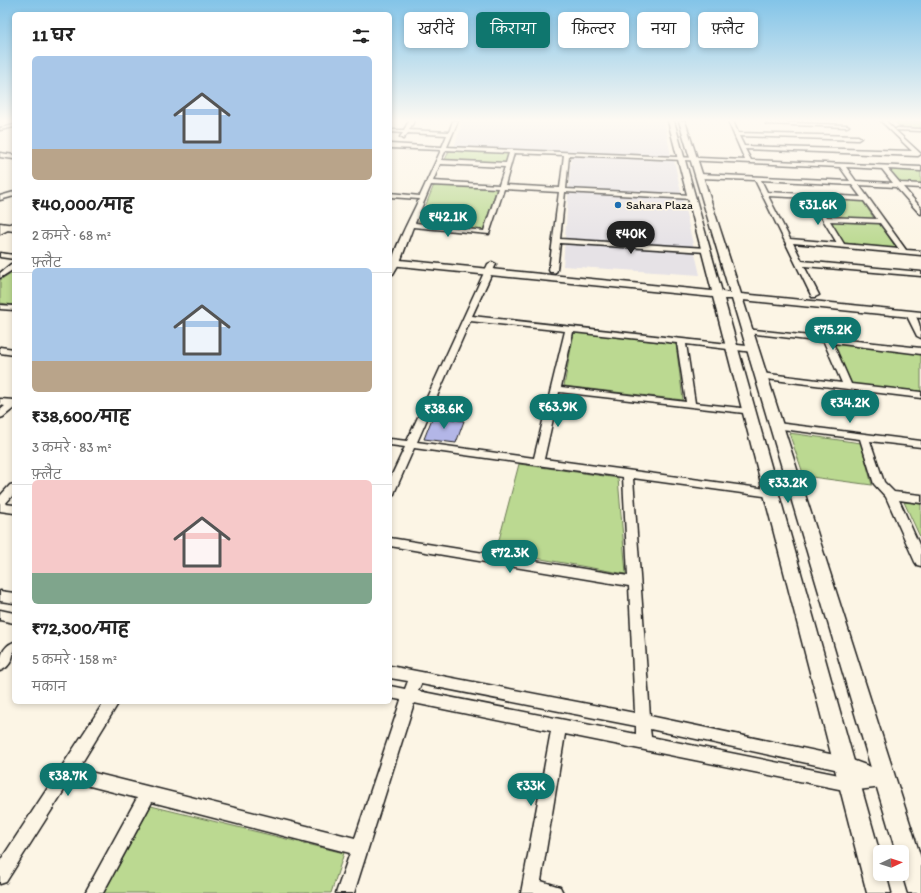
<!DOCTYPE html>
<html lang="hi">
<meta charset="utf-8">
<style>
body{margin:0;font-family:Itim,"Playpen Sans Deva",sans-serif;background:#f2f2f2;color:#222;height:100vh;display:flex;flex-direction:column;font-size:15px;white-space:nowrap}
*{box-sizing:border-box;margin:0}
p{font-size:13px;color:#767676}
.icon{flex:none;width:22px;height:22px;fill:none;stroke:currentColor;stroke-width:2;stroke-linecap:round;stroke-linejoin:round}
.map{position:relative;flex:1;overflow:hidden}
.sheet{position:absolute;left:12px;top:12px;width:380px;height:692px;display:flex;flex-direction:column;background:#fff;border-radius:6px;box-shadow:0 2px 6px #0003}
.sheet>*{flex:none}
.banner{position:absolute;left:404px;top:12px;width:380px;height:36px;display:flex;gap:8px}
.needle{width:26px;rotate:86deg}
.tools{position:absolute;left:873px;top:845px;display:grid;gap:8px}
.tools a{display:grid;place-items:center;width:36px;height:36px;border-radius:6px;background:#fff;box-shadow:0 2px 6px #0003;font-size:20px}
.price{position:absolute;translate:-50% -34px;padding:0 9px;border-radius:14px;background:#0f766e;color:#fff;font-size:13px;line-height:26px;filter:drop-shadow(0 1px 2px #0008)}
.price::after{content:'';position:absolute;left:50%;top:24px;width:12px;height:9px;margin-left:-6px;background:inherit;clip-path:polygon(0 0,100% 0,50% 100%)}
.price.selected{background:#222;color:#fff}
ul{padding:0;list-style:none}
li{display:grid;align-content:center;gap:8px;height:212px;padding:0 20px}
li+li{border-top:1px solid #e0e0e0}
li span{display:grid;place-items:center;height:124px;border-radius:6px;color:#555}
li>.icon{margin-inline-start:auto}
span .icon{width:72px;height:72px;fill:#fffc;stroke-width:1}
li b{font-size:17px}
h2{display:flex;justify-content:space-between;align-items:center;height:48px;padding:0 20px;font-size:17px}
.tag{padding:0 14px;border-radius:6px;background:#fff;box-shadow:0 2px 6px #0003;font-size:14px;line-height:36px}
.tag.selected{background:#0f766e;color:#fff}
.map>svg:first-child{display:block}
.built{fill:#e6e2e6}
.green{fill:#bbd991;stroke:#6c7a56}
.building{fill:#b3b6e7;stroke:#1c1c1c}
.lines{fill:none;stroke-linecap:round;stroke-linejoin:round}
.street-casing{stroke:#1c1c1c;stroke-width:3}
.secondary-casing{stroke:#1c1c1c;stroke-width:3}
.street{fill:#fcf5e5;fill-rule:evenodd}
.secondary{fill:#fcf5e5;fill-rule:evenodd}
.poi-dot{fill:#1f6fb2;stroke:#fcf5e5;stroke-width:1.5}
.labels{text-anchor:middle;stroke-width:3.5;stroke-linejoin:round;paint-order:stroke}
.far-poi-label{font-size:12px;fill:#1c1c1c;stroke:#fcf5e5;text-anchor:start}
</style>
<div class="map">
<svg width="921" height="893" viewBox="0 0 921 893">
<rect width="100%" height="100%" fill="#fcf5e5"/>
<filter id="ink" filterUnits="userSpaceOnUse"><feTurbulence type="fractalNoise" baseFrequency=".025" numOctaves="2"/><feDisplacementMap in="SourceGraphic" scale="8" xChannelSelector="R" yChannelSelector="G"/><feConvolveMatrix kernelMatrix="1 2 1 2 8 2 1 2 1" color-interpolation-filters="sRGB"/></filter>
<g filter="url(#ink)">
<path class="built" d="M 463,121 L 664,121 L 671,156 L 454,147 Z
M 571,156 L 674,161 L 700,275 L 563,266 Z"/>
<path class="green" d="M 894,121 L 921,121 L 921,129 L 901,128 Z
M 449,151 L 508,153 L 505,165 L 444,162 Z
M 889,169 L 921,171 L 921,184 L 901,183 Z
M 434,185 L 497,188 L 483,230 L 418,224 Z
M 816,198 L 862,200 L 875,220 L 827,217 Z
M 830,221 L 879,223 L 897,249 L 844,243 Z
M 14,271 L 14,305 L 0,303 L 0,280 Z
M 574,332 L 676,344 L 683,400 L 564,386 Z
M 833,343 L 921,353 L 921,392 L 852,384 Z
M 789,433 L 861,443 L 872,485 L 804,476 Z
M 519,464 L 618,478 L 626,574 L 496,551 Z
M 904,502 L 921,504 L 921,539 Z
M 151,806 L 344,853 L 331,893 L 104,893 Z"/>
<path class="building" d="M 433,416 L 464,421 L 456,443 L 424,439 Z"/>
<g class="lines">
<defs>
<path id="street" d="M 409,121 L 414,121 L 409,130 L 449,132 L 453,121 L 458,121 L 447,147 L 745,160 L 728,121 L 733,121 L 738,133 L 858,136 L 861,138 L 858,140 L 739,136 L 744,146 L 912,151 L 881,121 L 886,121 L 895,130 L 897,128 L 921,129 L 921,131 L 895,130 L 920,153 L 921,154 L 918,156 L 745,149 L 751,160 L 921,167 L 921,171 L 888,169 L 900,183 L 921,184 L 921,188 L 903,187 L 921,208 L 921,214 L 919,213 L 896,187 L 859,185 L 906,250 L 921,251 L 921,255 L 793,243 L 802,261 L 921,272 L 921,276 L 804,266 L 819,295 L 815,297 L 812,297 L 755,180 L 699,178 L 696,176 L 699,174 L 850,181 L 840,167 L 569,155 L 566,189 L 692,195 L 695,197 L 692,199 L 565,192 L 560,239 L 706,248 L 709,250 L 706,252 L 560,243 L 557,270 L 556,272 L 550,272 L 549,270 L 559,192 L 504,189 L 489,234 L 413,227 L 400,262 L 393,274 L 390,274 C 390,254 410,219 419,199 L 390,197 L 390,193 L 420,196 L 441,150 L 390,148 L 390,144 L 442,147 L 447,135 L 408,133 L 403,139 L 400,137 L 403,133 L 390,132 L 390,130 L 404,130 ZM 446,150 L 509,153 L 506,163 L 441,160 ZM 514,153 L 564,155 L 560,188 L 505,185 ZM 440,164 L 505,167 L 499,185 L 433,181 ZM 846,167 L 882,169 L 893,183 L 856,181 ZM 761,180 L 852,185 L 861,197 L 767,192 ZM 431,185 L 498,188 L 484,231 L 415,223 ZM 768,196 L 810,198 L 837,243 L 790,239 ZM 816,198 L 864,201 L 877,219 L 827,217 ZM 830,221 L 880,223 L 899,249 L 844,244 Z
M 768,122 L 847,125 L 849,126 L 847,127 L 766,124 Z
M 14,125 L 14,127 L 0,130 L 0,128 Z
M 0,153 L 14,155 L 14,159 L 0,157 Z
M 14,192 L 14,196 L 0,200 L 0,196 Z
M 14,222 L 14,227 L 0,234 L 0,229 Z
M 0,253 L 14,255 L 14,259 L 0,257 Z
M 492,262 L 496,264 L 472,316 L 756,347 L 757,349 L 753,352 L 686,344 L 695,403 L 750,409 L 755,412 L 753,414 L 559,392 L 544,459 L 775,490 L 776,493 L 775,496 L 771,497 L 633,478 L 650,716 L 844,757 L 890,774 L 893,779 L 890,784 L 883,787 L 849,791 L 565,734 L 541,881 L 560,887 L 563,893 L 521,893 L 551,731 L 414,703 L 354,893 L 336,893 L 350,853 L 152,802 L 103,893 L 85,893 L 137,798 L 70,781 L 6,882 L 0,884 L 0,861 L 104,702 L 119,702 L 78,769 L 355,838 L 401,700 L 390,698 L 390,686 L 405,689 L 408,681 L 390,678 L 390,666 L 635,713 L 629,586 L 390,546 L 390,538 L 628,576 L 623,477 L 414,448 L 395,491 L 394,494 L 390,495 L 390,479 L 405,447 L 390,445 L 390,439 L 407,441 L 488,264 ZM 470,321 L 565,331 L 534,458 L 417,442 ZM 573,332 L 677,343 L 686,402 L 561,387 ZM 421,684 L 636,726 L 636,734 L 418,691 ZM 650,729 L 844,771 L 856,776 L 849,777 L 651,737 Z
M 11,264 L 14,264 L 14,269 L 0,278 L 0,273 Z
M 0,305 L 14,306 L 14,310 L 0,309 Z
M 907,312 L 910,312 C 919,315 921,330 921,338 L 917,336 L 906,314 Z
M 745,329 L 921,348 L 921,354 L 833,343 L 851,384 L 921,392 L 921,398 L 758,378 L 757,376 L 761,373 L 842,383 L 824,342 L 748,333 L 744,331 Z
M 0,347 L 14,349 L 14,355 L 0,353 Z
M 0,399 L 14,400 L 14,408 L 3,417 L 0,418 L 0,410 L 5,406 L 0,405 Z
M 777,423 L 921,441 L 921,447 L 870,441 L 884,482 L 894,492 L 921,495 L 921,503 L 899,500 L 921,549 L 921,566 L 917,565 L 915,562 L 886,497 L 874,484 L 860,439 L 774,428 L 772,426 L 774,424 Z
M 14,484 L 14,494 L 5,504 L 14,505 L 14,513 L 0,511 L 0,496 L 10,485 Z
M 0,591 L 14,593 L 14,603 L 0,601 Z
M 0,610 L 14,613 L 14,623 L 0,620 Z
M 14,642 C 14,654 13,666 0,671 C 0,659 1,647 14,642 Z"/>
<path id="secondary" d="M 668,121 L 674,121 L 722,292 L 730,293 L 679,121 L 685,121 L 741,294 L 921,312 L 921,318 L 743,300 L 921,858 L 921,893 L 908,893 L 902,873 L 902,852 L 896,852 L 732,299 L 724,299 L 880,854 L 880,874 L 886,874 L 891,893 L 867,893 L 713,297 L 390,265 L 390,259 L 712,291 Z
M 0,223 L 14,225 L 14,231 L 0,229 Z"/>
</defs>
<use href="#street" class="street-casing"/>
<use href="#secondary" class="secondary-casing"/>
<use href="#street" class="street"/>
<use href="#secondary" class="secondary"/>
</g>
</g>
<linearGradient id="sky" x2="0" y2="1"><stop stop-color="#83c4e8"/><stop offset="0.49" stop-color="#fefaf3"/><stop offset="1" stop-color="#fefaf3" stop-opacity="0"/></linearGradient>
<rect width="921" height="246" fill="url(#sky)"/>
<circle class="poi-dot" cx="618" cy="205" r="4"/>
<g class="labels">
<g class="far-poi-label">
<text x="626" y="209">Sahara Plaza</text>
</g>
</g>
</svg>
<div class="tools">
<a><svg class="needle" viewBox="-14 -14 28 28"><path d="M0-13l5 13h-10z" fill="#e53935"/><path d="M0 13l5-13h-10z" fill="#767676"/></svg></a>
</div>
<b class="price" style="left:818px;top:226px">₹31.6K</b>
<b class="price" style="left:448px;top:238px">₹42.1K</b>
<b class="price selected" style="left:631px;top:255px">₹40K</b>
<b class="price" style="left:833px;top:351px">₹75.2K</b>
<b class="price" style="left:850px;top:424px">₹34.2K</b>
<b class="price" style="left:558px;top:428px">₹63.9K</b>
<b class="price" style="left:444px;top:430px">₹38.6K</b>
<b class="price" style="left:788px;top:504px">₹33.2K</b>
<b class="price" style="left:510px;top:574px">₹72.3K</b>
<b class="price" style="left:68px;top:797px">₹38.7K</b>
<b class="price" style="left:531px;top:807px">₹33K</b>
<div class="banner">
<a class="tag">खरीदें</a>
<a class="tag selected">किराया</a>
<a class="tag">फ़िल्टर</a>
<a class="tag">नया</a>
<a class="tag">फ़्लैट</a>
</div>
<section class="sheet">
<h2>11 घर<svg class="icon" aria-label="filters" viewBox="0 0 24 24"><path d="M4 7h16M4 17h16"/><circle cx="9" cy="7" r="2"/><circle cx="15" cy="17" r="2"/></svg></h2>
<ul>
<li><span style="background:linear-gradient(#a9c7e8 75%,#b9a48a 0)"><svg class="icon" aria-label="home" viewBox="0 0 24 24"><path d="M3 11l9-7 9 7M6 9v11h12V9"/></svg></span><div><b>₹40,000/माह</b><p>2 कमरे · 68 m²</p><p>फ़्लैट</p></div></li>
<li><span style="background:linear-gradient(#a9c7e8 75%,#b9a48a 0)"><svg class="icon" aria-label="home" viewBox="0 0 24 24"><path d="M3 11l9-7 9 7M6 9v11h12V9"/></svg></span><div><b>₹38,600/माह</b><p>3 कमरे · 83 m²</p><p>फ़्लैट</p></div></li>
<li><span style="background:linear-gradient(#f6c9c9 75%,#7fa58c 0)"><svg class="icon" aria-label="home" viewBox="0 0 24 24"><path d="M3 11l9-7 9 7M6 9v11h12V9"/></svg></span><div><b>₹72,300/माह</b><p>5 कमरे · 158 m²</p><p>मकान</p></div></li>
</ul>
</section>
</div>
